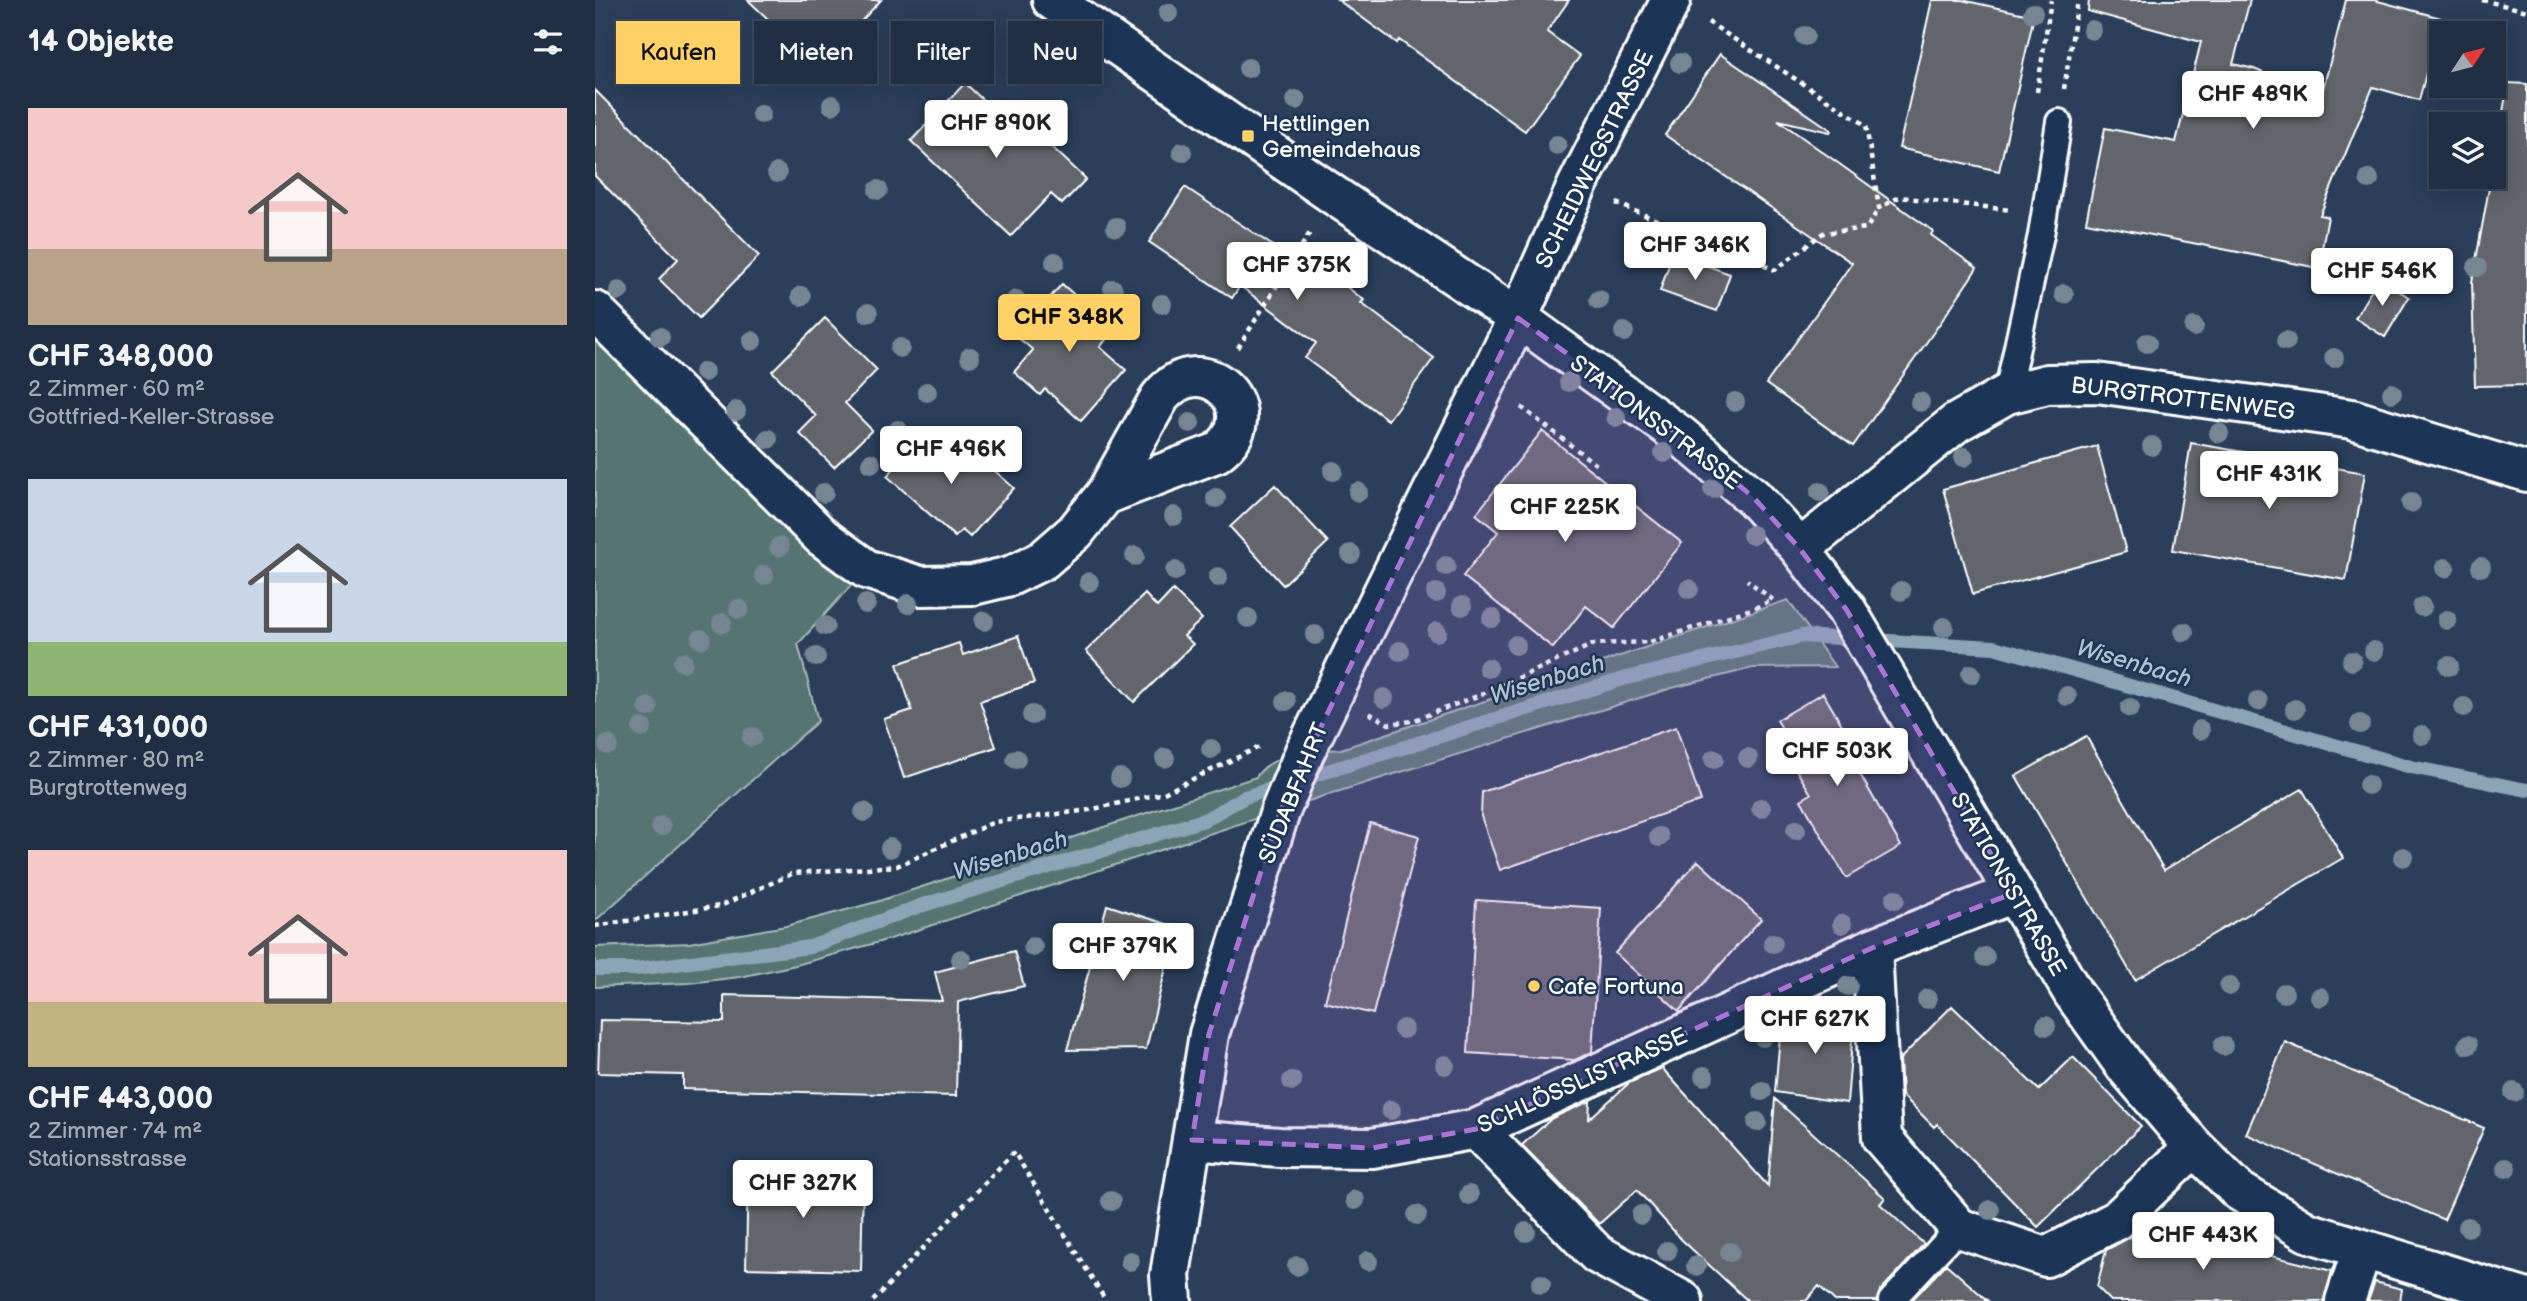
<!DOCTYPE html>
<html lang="de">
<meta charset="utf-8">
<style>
body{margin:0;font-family:"Balsamiq Sans",sans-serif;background:#28374b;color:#f1f3f6;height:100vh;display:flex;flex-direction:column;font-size:26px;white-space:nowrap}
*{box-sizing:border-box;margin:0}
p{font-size:23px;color:#a2a9b2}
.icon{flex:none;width:38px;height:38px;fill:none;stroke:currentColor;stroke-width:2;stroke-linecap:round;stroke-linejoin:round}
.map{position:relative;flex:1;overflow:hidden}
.sheet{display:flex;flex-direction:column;background:#202f44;width:595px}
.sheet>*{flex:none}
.hud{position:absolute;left:21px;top:21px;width:665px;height:63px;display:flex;gap:14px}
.needle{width:46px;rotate:54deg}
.controls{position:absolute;left:1834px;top:21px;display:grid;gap:14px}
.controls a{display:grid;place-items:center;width:77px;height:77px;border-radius:0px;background:#202f44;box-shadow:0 4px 18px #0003,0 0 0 2px #3d4a5d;font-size:35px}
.price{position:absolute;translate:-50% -60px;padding:0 16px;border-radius:7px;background:#fff;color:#222;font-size:23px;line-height:46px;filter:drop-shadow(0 2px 4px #0008)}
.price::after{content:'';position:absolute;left:50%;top:42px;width:21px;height:16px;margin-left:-10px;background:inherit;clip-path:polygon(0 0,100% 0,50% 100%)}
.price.current{background:#ffd166;color:#111}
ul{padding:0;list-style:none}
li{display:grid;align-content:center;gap:14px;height:371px;padding:0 28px}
li span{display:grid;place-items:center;height:217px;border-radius:0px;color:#555}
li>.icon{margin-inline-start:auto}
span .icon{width:126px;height:126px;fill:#fffc;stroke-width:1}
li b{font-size:30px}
h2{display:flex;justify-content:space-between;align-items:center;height:84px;padding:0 28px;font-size:30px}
.chip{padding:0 24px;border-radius:0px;background:#202f44;box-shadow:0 4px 18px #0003,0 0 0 2px #3d4a5d;font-size:24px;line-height:63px}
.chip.current{background:#ffd166;color:#111}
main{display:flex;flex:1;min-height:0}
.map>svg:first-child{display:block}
.green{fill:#567472;stroke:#aabab8;stroke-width:2}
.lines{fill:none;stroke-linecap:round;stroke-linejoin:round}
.stream{stroke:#8ba4b6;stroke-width:14}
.building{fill:#62666c;stroke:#fff;stroke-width:2}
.lane-casing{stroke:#fff;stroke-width:30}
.street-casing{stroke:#fff;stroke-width:44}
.secondary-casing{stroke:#fff;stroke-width:44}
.path{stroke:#fff;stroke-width:4.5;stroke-dasharray:5 5;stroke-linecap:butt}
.lane{stroke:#1d3557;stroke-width:24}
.street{stroke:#1d3557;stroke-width:38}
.secondary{stroke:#1d3557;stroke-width:38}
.tree{fill:#768693}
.marked{fill:#a976d5;fill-opacity:0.2;stroke:#a976d5;stroke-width:5;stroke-dasharray:14 9;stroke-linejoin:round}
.poi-dot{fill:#ffd166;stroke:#1d3557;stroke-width:2.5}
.labels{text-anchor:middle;stroke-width:5;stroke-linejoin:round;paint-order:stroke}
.poi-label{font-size:23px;fill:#fff;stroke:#1d3557;text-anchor:start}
.street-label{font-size:23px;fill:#fff;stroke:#1d3557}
.water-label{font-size:24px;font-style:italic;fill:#b2c3ce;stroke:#1d3557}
</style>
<main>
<section class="sheet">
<h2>14 Objekte<svg class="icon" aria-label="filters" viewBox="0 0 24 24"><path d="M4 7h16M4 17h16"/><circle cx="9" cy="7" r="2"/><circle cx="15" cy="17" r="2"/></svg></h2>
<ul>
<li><span style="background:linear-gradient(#f6c9c9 65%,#b9a48a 0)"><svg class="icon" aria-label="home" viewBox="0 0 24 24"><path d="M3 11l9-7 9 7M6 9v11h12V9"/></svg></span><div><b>CHF 348,000</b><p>2 Zimmer · 60 m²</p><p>Gottfried-Keller-Strasse</p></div></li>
<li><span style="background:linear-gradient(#c9d6e8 75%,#8fb573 0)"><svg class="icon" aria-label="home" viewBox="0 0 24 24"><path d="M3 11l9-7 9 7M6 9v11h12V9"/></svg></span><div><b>CHF 431,000</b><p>2 Zimmer · 80 m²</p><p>Burgtrottenweg</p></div></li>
<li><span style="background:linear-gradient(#f6c9c9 70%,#c2b280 0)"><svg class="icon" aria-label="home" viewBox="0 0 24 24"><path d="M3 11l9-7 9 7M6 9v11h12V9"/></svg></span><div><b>CHF 443,000</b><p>2 Zimmer · 74 m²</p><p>Stationsstrasse</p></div></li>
</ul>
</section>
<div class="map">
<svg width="1932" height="1301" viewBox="0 0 1932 1301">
<rect width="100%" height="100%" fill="#2b3f5b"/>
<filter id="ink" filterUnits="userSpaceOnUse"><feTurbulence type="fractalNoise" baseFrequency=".0143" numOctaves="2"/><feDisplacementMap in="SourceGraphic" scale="14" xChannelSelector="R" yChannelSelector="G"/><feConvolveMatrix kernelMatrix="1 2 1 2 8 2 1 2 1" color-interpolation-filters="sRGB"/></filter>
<g filter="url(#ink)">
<path class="green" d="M 0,311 L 271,569 L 203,644 L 223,721 L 0,921 Z
M 1193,600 L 1240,667 L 1158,668 L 1077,688 L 735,794 L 295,939 L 201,965 L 145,977 L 94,983 L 0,987 L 0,947 L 94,943 L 191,926 L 281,902 L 661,777 C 677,752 718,751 746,749 Z"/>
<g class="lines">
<path class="stream" d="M 0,969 L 41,969 L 215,947 L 325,906 L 609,820 L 650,797 L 1028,679 L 1207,636 L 1399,647 L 1816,767 L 1932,790"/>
</g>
<path class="building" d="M 153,0 L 286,0 L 216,75 L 187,47 L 195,40 Z
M 743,0 L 974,0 L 952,32 L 985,56 L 930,131 L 804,40 L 802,43 Z
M 1337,0 L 1367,0 L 1439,16 L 1404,171 L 1304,148 Z
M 1494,0 L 1655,0 L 1638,64 L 1659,69 L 1726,97 L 1751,0 L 1779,0 L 1846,18 L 1824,100 L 1778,87 L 1725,215 L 1733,217 L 1723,268 L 1491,222 L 1510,128 L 1581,142 L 1606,42 L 1493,11 Z
M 1125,54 L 1236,130 L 1235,132 L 1183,120 L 1338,231 L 1336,235 L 1382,268 L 1348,319 L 1258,446 L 1171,384 L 1257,263 L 1070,135 Z
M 370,83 L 418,129 L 427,119 L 491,179 L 467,204 L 456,194 L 416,236 L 316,141 Z
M 1913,83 L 1932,84 L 1932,385 L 1880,386 L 1877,282 L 1896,177 L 1899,177 L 1899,163 Z
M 0,90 L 164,256 L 104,318 L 64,279 L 83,259 L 0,176 Z
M 590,187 L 708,266 L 714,258 L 769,300 L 766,303 L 839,358 L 793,420 L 710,358 L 721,343 L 645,286 L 637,298 L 554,242 Z
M 1078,253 L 1135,274 L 1122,311 L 1065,291 Z
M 1783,279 L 1814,297 L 1790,337 L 1760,318 Z
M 467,284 L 519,330 L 505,347 L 531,370 L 486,421 L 450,389 L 445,395 L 419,372 L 438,350 L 421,336 Z
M 230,318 L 282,370 L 250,403 L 277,430 L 239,467 L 204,433 L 221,416 L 177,371 Z
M 947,431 L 1087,543 L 1019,628 L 991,606 L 958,648 L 868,576 L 903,532 L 881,514 Z
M 331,434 L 357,458 L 370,444 L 419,488 L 375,537 L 367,530 L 360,537 L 292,476 Z
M 1596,443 L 1770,473 L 1751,580 L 1578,550 Z
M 1502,446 L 1531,552 L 1378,594 L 1348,489 Z
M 680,485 L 733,542 L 688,585 L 635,527 Z
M 578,590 L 607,619 L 589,636 L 598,644 L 539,702 L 491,651 L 550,594 L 562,607 Z
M 423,636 L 439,683 L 385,701 L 401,747 L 309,778 L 289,719 L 317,710 L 302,664 L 364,643 L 368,655 Z
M 1228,693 L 1270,764 L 1262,769 L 1306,846 L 1251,878 L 1206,800 L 1216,794 L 1200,768 L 1208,764 L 1182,720 Z
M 1081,727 L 1106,801 L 905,870 L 886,816 L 887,792 Z
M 1491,736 L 1569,870 L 1707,789 L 1748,858 L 1540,980 L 1421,776 Z
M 775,823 L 824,836 L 778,1014 L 730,1002 Z
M 1103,861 L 1166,919 L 1084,1011 L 1020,953 Z
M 881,900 L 1006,908 L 997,1052 L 980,1060 L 873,1053 Z
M 512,905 L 581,927 L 551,1049 L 472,1050 Z
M 419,951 L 429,986 L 363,1002 L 361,1096 L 88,1089 L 88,1075 L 3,1073 L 5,1020 L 129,1022 L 129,995 L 347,1001 L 340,972 Z
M 1357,1006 L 1444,1090 L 1478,1057 L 1546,1126 L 1443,1227 L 1342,1124 L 1339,1127 L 1307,1095 L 1305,1059 Z
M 1192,1011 L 1259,1017 L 1252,1103 L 1180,1092 L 1187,1013 Z
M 1690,1042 L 1889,1128 L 1849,1220 L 1651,1134 Z
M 1067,1068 L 1173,1186 L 1180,1099 L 1290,1198 L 1285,1204 L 1329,1244 L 1285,1291 L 1282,1301 L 1240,1301 L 1224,1286 L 1211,1301 L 1153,1301 L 1087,1240 L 1042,1190 L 1004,1224 L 927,1145 L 957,1118 L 995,1101 L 994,1119 L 1034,1083 Z
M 153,1166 L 237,1168 L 236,1183 L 268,1184 L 266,1271 L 151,1268 Z
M 1556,1226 L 1737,1271 L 1729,1301 L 1516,1301 L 1502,1287 L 1511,1250 Z
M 1351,1264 L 1393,1301 L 1316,1301 Z
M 1780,1282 L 1807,1289 L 1805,1301 L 1773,1301 Z"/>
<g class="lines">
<defs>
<path id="lane" d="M 1412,394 L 1446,235 L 1464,122
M 1296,1301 L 1364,1228"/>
<path id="street" d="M 0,311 L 227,537 L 271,569 L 325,586 L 378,585 L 415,576 L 448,560 L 480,532 L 510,495 L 565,397 C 609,342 677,413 621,453 L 510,495
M 923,318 L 982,186 L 1076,0
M 1205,549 L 1361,423 L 1412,394 L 1452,384 L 1502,383 L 1757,419 L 1932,472
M 1277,948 L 1287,1138 L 1364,1228 L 1451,1257 L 1522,1220 L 1599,1147
M 881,1129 L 1002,1254 L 1088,1301
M 597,1140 L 685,1147 L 777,1148 L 881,1129 L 1277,948 L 1419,893
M 1750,1301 L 1767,1250"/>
<path id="secondary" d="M 457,0 L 740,196 L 923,318 L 1086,436 L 1159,498 L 1205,549 L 1251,609 L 1478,993 L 1530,1066 L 1599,1147 L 1644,1191 L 1712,1232 L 1932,1299
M 577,1301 L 575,1275 L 614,1034 L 685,812 L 710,751 L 923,318"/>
</defs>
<use href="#lane" class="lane-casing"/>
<use href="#street" class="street-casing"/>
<use href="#secondary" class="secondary-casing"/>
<path class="path" d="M 1887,0 L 1932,11
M 1113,22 L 1271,125 L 1284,208 L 1304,197 L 1416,210
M 1469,89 L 1483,0
M 1442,92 L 1456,0
M 1021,203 L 1180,270 L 1228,233 L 1272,228 L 1284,208
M 643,348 L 716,231
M 926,407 L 1003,466
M 774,713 L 794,724 L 817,721 L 885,695 L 999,644 L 1055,642 L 1162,607 L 1178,600 L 1152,580
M 0,926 L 125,906 L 199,873 L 302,866 L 399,822 L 494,810 L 569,793 L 664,747
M 278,1301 L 419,1152 L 511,1301"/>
<use href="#lane" class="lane"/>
<use href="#street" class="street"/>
<use href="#secondary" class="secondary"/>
</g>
<g class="tree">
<circle cx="573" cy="13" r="10"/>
<circle cx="1438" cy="13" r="10"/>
<circle cx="313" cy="25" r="10"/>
<circle cx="1497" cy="30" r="10"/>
<circle cx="1210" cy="36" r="10"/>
<circle cx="383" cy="43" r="10"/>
<circle cx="114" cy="60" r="10"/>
<circle cx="1085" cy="63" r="10"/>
<circle cx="653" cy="68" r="10"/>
<circle cx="701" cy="100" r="10"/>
<circle cx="237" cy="105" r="10"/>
<circle cx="166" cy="114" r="10"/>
<circle cx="962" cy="145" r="10"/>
<circle cx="587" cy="152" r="10"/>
<circle cx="182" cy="173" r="10"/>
<circle cx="1774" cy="179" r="10"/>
<circle cx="283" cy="190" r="10"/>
<circle cx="521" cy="227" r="10"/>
<circle cx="1044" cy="232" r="10"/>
<circle cx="460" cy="262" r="10"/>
<circle cx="1882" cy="267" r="10"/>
<circle cx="518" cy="289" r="10"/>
<circle cx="24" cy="291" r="10"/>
<circle cx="1469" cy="294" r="10"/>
<circle cx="206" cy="296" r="10"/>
<circle cx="421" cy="300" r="10"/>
<circle cx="1004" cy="300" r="10"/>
<circle cx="567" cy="304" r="10"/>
<circle cx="273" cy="313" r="10"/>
<circle cx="1599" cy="327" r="10"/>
<circle cx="1029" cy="332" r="10"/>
<circle cx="65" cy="337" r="10"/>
<circle cx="157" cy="341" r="10"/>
<circle cx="1691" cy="341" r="10"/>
<circle cx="1552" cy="343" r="10"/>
<circle cx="305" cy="348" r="10"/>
<circle cx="375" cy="357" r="10"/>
<circle cx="1739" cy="358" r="10"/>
<circle cx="109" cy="372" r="10"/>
<circle cx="974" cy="382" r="10"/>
<circle cx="332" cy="392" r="10"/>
<circle cx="1797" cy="393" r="10"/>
<circle cx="1140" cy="402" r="10"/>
<circle cx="1325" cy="402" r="10"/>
<circle cx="141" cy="411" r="10"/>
<circle cx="1021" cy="417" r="10"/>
<circle cx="595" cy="423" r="10"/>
<circle cx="303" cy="430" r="10"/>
<circle cx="1624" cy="433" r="10"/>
<circle cx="173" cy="439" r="10"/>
<circle cx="1557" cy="446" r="10"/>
<circle cx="1069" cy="453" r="10"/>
<circle cx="1369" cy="457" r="10"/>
<circle cx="276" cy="463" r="10"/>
<circle cx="738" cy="471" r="10"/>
<circle cx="1118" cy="489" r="10"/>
<circle cx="763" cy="492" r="10"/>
<circle cx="1225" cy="492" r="10"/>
<circle cx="229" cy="493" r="10"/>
<circle cx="621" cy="498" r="10"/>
<circle cx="1816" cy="503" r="10"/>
<circle cx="579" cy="516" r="10"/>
<circle cx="1157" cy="535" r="10"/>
<circle cx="184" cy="547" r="10"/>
<circle cx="756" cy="554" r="10"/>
<circle cx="540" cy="556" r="10"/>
<circle cx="851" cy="566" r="10"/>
<circle cx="1886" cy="567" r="10"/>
<circle cx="1850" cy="568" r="10"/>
<circle cx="580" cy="571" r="10"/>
<circle cx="169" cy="575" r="10"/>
<circle cx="623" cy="577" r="10"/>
<circle cx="494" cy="582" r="10"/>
<circle cx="1094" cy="589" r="10"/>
<circle cx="1306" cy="591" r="10"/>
<circle cx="841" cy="593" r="10"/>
<circle cx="271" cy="604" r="10"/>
<circle cx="313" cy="604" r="10"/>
<circle cx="867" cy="606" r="10"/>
<circle cx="1827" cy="607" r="10"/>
<circle cx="144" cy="609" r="10"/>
<circle cx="653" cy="618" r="10"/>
<circle cx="897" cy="618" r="10"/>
<circle cx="1852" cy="620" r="10"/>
<circle cx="389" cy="621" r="10"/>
<circle cx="127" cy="623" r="10"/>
<circle cx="230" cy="626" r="10"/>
<circle cx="1349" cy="627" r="10"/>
<circle cx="842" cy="632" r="10"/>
<circle cx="1589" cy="632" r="10"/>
<circle cx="720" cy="635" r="10"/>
<circle cx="106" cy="639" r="10"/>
<circle cx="921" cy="645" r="10"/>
<circle cx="805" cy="651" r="10"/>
<circle cx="1779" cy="651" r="10"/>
<circle cx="221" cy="657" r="10"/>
<circle cx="1757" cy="661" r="10"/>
<circle cx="88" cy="662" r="10"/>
<circle cx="1854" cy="666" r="10"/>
<circle cx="893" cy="668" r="10"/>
<circle cx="1376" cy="674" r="10"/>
<circle cx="1472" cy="696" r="10"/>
<circle cx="789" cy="698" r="10"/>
<circle cx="691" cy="701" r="10"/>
<circle cx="1663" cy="701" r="10"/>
<circle cx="53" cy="707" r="10"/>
<circle cx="1869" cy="707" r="10"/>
<circle cx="1535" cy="708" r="10"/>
<circle cx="1700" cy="709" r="10"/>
<circle cx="437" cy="715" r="10"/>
<circle cx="1765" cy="724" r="10"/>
<circle cx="47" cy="728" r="10"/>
<circle cx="1605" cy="730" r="10"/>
<circle cx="1827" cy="735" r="10"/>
<circle cx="157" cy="737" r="10"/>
<circle cx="13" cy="745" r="10"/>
<circle cx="616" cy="749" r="10"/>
<circle cx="570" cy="758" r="10"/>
<circle cx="1153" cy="758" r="10"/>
<circle cx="421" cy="759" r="10"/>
<circle cx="1119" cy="759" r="10"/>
<circle cx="525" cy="778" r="10"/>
<circle cx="1773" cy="785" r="10"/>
<circle cx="1166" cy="808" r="10"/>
<circle cx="269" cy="812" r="10"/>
<circle cx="66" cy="826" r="10"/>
<circle cx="1201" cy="830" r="10"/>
<circle cx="1064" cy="837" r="10"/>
<circle cx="295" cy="848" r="10"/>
<circle cx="1808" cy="857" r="10"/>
<circle cx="1300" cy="899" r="10"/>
<circle cx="1247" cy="924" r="10"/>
<circle cx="1178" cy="943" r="10"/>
<circle cx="438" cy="947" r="10"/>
<circle cx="1390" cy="957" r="10"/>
<circle cx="366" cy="959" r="10"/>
<circle cx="1253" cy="986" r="10"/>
<circle cx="1634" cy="986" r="10"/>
<circle cx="1689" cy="993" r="10"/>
<circle cx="1725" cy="997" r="10"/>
<circle cx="1332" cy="999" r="10"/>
<circle cx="1451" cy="1026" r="10"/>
<circle cx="808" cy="1029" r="10"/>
<circle cx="1168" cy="1037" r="10"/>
<circle cx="1873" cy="1045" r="10"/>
<circle cx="1628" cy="1046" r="10"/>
<circle cx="850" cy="1065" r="10"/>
<circle cx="1109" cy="1076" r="10"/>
<circle cx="697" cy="1081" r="10"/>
<circle cx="1167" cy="1091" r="10"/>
<circle cx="1919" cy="1092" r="10"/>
<circle cx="796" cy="1110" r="10"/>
<circle cx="1162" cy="1122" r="10"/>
<circle cx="1911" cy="1168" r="10"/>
<circle cx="874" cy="1195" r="10"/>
<circle cx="760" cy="1200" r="10"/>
<circle cx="516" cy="1201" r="10"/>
<circle cx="1395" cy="1210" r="10"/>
<circle cx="822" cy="1215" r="10"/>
<circle cx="1046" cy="1215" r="10"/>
<circle cx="1873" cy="1227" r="10"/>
<circle cx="931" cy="1232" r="10"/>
<circle cx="1072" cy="1251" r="10"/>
<circle cx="1135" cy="1252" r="10"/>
<circle cx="535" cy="1261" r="10"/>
<circle cx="773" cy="1261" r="10"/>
<circle cx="702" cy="1266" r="10"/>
<circle cx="1101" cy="1266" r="10"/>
<circle cx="946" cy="1284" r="10"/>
</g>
</g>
<path class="marked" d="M 923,318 L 1086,436 L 1159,498 L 1205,549 L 1251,609 L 1419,893 L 1277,948 L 881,1129 L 777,1148 L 597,1140 L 614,1034 L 685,812 Z"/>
<g class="poi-dot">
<rect x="646" y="129" width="14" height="14" rx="3.5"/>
<circle cx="939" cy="986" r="7"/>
</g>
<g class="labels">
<g class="poi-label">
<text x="667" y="131">Hettlingen<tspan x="667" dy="26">Gemeindehaus</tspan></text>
<text x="953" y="994">Cafe Fortuna</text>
</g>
<g class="street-label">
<text transform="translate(999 159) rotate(-64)" y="8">SCHEIDWEGSTRASSE</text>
<text transform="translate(1588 398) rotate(7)" y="8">BURGTROTTENWEG</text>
<text transform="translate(1061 422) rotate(37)" y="8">STATIONSSTRASSE</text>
<text transform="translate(698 793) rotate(-68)" y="8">SÜDABFAHRT</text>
<text transform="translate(1414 884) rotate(60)" y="8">STATIONSSTRASSE</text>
<text transform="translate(987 1080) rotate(-24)" y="8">SCHLÖSSLISTRASSE</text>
</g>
<g class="water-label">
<text transform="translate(1539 663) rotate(16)" y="8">Wisenbach</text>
<text transform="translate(952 679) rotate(-17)" y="8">Wisenbach</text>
<text transform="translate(415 855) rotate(-17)" y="8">Wisenbach</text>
</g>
</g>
</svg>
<div class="controls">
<a><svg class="needle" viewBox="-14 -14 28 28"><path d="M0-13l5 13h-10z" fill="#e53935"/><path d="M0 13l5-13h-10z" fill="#a2a9b2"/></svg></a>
<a><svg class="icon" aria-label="layers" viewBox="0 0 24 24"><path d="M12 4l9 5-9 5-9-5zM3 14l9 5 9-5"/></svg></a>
</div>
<b class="price" style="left:1658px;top:131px">CHF 489K</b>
<b class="price" style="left:401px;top:160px">CHF 890K</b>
<b class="price" style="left:1100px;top:282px">CHF 346K</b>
<b class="price" style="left:702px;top:302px">CHF 375K</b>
<b class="price" style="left:1787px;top:308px">CHF 546K</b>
<b class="price current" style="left:474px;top:354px">CHF 348K</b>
<b class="price" style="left:356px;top:486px">CHF 496K</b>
<b class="price" style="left:1674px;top:511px">CHF 431K</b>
<b class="price" style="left:970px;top:544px">CHF 225K</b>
<b class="price" style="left:1242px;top:788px">CHF 503K</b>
<b class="price" style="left:528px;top:983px">CHF 379K</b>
<b class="price" style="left:1220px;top:1056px">CHF 627K</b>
<b class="price" style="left:208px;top:1220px">CHF 327K</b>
<b class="price" style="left:1608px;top:1272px">CHF 443K</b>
<div class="hud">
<a class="chip current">Kaufen</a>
<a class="chip">Mieten</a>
<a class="chip">Filter</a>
<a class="chip">Neu</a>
</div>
</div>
</main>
